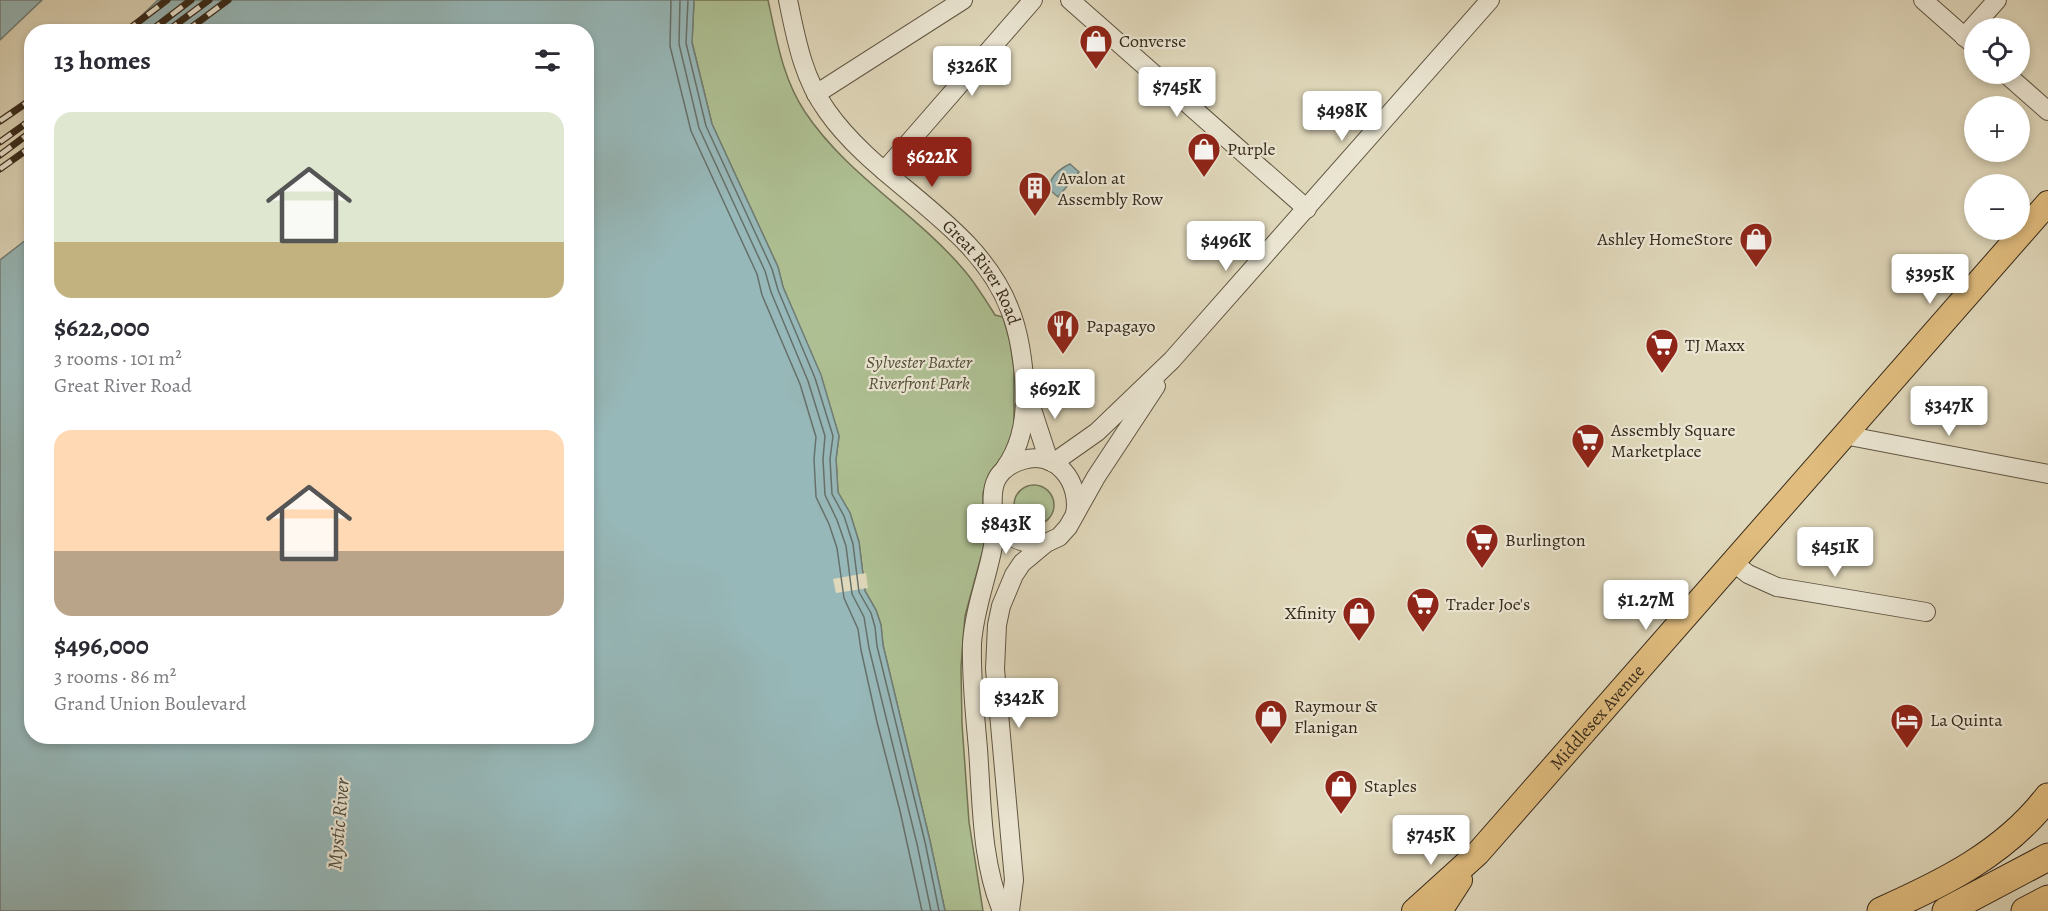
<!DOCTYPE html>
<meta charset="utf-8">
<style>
body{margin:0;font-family:Alegreya,serif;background:#f2f2f3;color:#2b2b33;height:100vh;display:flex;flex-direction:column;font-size:22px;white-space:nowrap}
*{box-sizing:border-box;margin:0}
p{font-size:20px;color:#7c7c81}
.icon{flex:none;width:33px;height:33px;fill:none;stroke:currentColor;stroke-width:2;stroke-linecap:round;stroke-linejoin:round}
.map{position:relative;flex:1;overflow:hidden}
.side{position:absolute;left:24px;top:24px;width:570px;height:720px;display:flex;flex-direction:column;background:#fff;border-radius:24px;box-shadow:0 3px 9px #0003}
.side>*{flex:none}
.controls{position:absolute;left:1964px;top:18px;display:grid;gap:12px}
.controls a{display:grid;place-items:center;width:66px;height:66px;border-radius:50%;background:#fff;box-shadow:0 3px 9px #0003;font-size:30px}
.price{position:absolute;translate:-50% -51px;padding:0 14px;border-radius:6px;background:#fff;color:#222;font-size:20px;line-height:39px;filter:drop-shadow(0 2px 3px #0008)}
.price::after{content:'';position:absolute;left:50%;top:36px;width:18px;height:14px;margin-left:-9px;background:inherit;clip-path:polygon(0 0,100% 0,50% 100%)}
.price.current{background:#8f2418;color:#fff}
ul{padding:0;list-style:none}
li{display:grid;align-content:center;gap:12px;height:318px;padding:0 30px}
li span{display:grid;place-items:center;height:186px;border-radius:18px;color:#555}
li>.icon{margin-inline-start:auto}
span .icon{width:108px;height:108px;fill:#fffc;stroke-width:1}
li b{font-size:26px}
h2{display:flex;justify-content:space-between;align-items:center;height:72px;padding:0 30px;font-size:26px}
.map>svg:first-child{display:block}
.green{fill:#aec093;stroke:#727456;stroke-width:1.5}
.water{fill:#97b8b9;stroke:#707f79;stroke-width:1.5}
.pier{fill:#e0d8bb}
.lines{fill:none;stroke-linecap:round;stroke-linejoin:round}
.shore{stroke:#66706a;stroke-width:1.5}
.minor-casing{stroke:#605542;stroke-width:20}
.major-casing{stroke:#36291a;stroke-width:26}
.highway-casing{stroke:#36291a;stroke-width:29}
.minor{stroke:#ebe6d3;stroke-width:18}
.major{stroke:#e0bc7e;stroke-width:24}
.highway{stroke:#e0bc7e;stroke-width:27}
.rail-casing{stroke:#36291a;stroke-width:7}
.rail{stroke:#ebe6d3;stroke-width:4.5;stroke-dasharray:14;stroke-linecap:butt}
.labels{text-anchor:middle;stroke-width:4.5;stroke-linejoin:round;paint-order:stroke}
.poi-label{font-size:18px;fill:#36291a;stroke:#ebe6d3;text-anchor:start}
.street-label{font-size:18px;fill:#36291a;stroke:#ebe6d3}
.park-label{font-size:18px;font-style:italic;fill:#544f38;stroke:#ebe6d3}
.water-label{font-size:20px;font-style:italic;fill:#4e4d42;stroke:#ebe6d3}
</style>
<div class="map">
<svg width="2048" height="911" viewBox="0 0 2048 911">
<rect width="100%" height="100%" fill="#e0d8bb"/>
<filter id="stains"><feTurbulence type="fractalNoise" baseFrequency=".00333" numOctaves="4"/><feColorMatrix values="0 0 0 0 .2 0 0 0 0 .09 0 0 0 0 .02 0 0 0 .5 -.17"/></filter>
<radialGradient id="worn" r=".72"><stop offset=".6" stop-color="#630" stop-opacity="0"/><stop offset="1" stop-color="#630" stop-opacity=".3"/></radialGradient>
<path class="green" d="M 694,0 L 768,0 C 777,40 782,77 805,112 C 847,175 916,213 964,270 C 976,284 985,299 995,315 L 1003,317 L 1010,342 L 1014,369 L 1014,427 L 1007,453 L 992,473 L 983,493 L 984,546 L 965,616 L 961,667 L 962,724 L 969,822 L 983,911 L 945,911 L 930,841 L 883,645 L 881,625 L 876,610 L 865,591 L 859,542 L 850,513 L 838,493 L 836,459 L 839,436 L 821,376 L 783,287 L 778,267 L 712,124 L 692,42 Z
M1014 505a20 20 0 1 1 40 0a20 20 0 1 1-40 0Z"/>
<path class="water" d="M 0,0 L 42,0 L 0,40 Z
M 158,0 L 694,0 L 692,43 L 712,124 L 778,267 L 783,287 L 821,375 L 839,436 L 836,459 L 838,492 L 850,513 L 859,542 L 865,591 L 876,610 L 881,625 L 883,645 L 930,841 L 945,911 L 0,911 L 0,260 L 31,236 L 32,736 L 586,736 L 586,32 L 130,31 L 135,22 Z
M 1070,164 L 1079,172 L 1058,197 L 1049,189 C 1050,176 1059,169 1070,164 Z"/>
<path class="pier" d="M 866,573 L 868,588 L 836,593 L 833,579 Z"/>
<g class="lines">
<path class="shore" d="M 671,0 L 670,46 L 691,131 L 757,274 L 762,295 L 800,384 L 816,437 L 814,459 L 816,497 L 829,524 L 837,548 L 844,598 L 858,629 L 861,650 L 877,722 L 900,811 L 922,911
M 680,0 L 679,44 L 699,128 L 765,271 L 771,292 L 808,381 L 825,436 L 823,459 L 825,495 L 837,520 L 846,546 L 852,594 L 864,617 L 869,648 L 917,844 L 931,911
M 688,0 L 686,43 L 706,126 L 772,269 L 778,290 L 815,378 L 833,436 L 830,459 L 832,494 L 844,516 L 853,544 L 859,592 L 871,613 L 875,627 L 877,646 L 925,842 L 939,911"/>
<defs>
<g id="minor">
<path id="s1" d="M 788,0 C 796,39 803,78 827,111 C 878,184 978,224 1010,310 C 1019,332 1022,354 1024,377 C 1027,408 1024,442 1005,468"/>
<path d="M 1070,0 L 1307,209"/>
<path d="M 1923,0 L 1974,45"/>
<path d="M 1964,37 L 1997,0"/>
<path d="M 2006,74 L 2048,111"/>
<path d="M 816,94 L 963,0"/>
<path d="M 884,171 L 1033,0"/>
<path d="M 1028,397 L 1049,461"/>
<path d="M 1844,435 L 2048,474"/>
<path d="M 1053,463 L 1097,432 L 1172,360 L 1490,0"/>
<path d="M 994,516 C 1006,538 1022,546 1046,543"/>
<path d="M 1734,563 L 1748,574 L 1777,587 L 1926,612"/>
<path d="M 1002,911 C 981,861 982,803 978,749 C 975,714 971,679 972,644 C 974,610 987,579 993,546 C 999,514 976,474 1023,460 C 1057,450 1081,483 1075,514"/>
<path d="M 1010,911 L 1014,880 L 995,669 L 997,625 L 1001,606 L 1014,575 L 1022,563 L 1046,543 L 1059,537 L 1068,527 L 1096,477 L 1156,386"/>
</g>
<g id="major">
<path id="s2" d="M 1414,911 L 1478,853 L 2048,203"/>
<path d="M 1440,911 L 1460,880"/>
</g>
<path id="highway" d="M 1881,911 C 1944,883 2005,853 2048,797
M 1946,911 L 2048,857
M 2025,911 L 2048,899"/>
</defs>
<use href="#minor" class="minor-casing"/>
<use href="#major" class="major-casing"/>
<use href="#highway" class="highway-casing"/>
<use href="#minor" class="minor"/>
<use href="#major" class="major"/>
<use href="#highway" class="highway"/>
<defs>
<path id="rail" d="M 125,32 L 167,0
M 149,32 L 191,0
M 166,32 L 209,0
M 185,32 L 228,0
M 0,121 L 32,99
M 0,142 L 32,119
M 0,155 L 32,131
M 0,169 L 32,146"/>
</defs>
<use href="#rail" class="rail-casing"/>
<use href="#rail" class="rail"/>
</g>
<defs>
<symbol id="shop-pin" viewBox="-11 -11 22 30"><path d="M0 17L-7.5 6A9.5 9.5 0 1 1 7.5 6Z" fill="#8f2418" stroke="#ebe6d3"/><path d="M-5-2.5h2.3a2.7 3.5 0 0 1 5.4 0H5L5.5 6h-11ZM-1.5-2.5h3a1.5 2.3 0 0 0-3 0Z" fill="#fff"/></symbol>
<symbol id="building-pin" viewBox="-11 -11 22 30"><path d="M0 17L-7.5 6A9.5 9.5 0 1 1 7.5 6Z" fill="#8f2418" stroke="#ebe6d3"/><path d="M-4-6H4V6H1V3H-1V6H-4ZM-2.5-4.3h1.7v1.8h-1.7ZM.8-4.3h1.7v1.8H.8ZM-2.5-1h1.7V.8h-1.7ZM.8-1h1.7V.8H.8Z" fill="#fff"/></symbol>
<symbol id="restaurant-pin" viewBox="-11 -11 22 30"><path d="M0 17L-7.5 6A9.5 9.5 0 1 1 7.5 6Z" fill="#8f2418" stroke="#ebe6d3"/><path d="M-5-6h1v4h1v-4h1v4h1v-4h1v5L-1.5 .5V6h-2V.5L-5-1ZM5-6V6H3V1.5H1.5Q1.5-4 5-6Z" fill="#fff"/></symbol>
<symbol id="supermarket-pin" viewBox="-11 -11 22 30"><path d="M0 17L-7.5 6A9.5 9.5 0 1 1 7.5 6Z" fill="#8f2418" stroke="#ebe6d3"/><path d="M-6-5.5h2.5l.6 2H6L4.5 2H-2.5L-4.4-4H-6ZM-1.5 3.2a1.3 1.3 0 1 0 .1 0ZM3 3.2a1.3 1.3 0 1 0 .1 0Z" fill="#fff"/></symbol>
<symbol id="hotel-pin" viewBox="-11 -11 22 30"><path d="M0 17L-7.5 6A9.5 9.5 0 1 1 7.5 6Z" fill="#8f2418" stroke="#ebe6d3"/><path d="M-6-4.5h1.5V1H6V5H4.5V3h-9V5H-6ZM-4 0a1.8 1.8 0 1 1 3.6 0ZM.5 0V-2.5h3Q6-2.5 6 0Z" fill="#fff"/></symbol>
</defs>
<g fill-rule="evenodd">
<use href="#shop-pin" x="1077" y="22" width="38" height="52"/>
<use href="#shop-pin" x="1185" y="130" width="38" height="52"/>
<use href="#building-pin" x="1016" y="169" width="38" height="52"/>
<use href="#shop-pin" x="1737" y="220" width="38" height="52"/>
<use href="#restaurant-pin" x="1044" y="307" width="38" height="52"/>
<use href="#supermarket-pin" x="1643" y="326" width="38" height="52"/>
<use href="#supermarket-pin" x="1569" y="421" width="38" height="52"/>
<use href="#supermarket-pin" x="1463" y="521" width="38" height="52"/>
<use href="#supermarket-pin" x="1404" y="585" width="38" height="52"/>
<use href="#shop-pin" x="1340" y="594" width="38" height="52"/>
<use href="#shop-pin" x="1252" y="697" width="38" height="52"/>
<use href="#hotel-pin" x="1888" y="701" width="38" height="52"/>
<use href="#shop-pin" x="1322" y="767" width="38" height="52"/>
</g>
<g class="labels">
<g class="poi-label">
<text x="1119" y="47">Converse</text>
<text x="1227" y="155">Purple</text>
<text x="1058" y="184">Avalon at<tspan x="1058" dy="21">Assembly Row</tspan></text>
<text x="1733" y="245" text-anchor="end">Ashley HomeStore</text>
<text x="1086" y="332">Papagayo</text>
<text x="1685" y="351">TJ Maxx</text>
<text x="1611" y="436">Assembly Square<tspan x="1611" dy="21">Marketplace</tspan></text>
<text x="1505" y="546">Burlington</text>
<text x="1446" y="610">Trader Joe's</text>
<text x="1336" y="619" text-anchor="end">Xfinity</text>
<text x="1294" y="712">Raymour &amp;<tspan x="1294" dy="21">Flanigan</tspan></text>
<text x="1930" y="726">La Quinta</text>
<text x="1364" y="792">Staples</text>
</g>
<g class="street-label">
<text dy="6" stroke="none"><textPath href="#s1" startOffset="344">Great River Road</textPath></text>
<text dy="6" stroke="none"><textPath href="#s2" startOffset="267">Middlesex Avenue</textPath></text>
</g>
<g class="park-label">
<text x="919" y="368">Sylvester Baxter<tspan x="919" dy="21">Riverfront Park</tspan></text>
</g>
<g class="water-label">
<text transform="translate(338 824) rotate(-85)" y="7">Mystic River</text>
</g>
</g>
<rect width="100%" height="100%" filter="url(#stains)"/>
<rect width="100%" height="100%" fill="url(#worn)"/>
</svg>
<div class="controls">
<a><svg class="icon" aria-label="locate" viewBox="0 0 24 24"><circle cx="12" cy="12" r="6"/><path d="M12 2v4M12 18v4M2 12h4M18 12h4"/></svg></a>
<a>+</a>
<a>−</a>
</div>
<b class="price" style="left:972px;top:97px">$326K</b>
<b class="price" style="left:1177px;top:118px">$745K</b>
<b class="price" style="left:1342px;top:142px">$498K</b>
<b class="price current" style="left:932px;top:188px">$622K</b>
<b class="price" style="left:1226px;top:272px">$496K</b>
<b class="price" style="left:1930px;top:305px">$395K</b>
<b class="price" style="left:1055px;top:420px">$692K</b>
<b class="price" style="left:1949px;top:437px">$347K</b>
<b class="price" style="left:1006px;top:555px">$843K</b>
<b class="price" style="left:1835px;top:578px">$451K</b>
<b class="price" style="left:1646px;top:631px">$1.27M</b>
<b class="price" style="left:1019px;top:729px">$342K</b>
<b class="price" style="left:1431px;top:866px">$745K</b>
<section class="side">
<h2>13 homes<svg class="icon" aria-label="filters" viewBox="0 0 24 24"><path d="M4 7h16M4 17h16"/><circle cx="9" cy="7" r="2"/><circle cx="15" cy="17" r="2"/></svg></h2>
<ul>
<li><span style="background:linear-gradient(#dfe7d0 70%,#c2b280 0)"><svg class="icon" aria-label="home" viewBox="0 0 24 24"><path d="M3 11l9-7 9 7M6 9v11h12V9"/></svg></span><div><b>$622,000</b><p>3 rooms · 101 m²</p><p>Great River Road</p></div></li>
<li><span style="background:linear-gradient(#ffd9b3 65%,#b9a48a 0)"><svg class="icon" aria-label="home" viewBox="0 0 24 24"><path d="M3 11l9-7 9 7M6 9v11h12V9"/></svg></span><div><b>$496,000</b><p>3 rooms · 86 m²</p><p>Grand Union Boulevard</p></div></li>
</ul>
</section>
</div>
